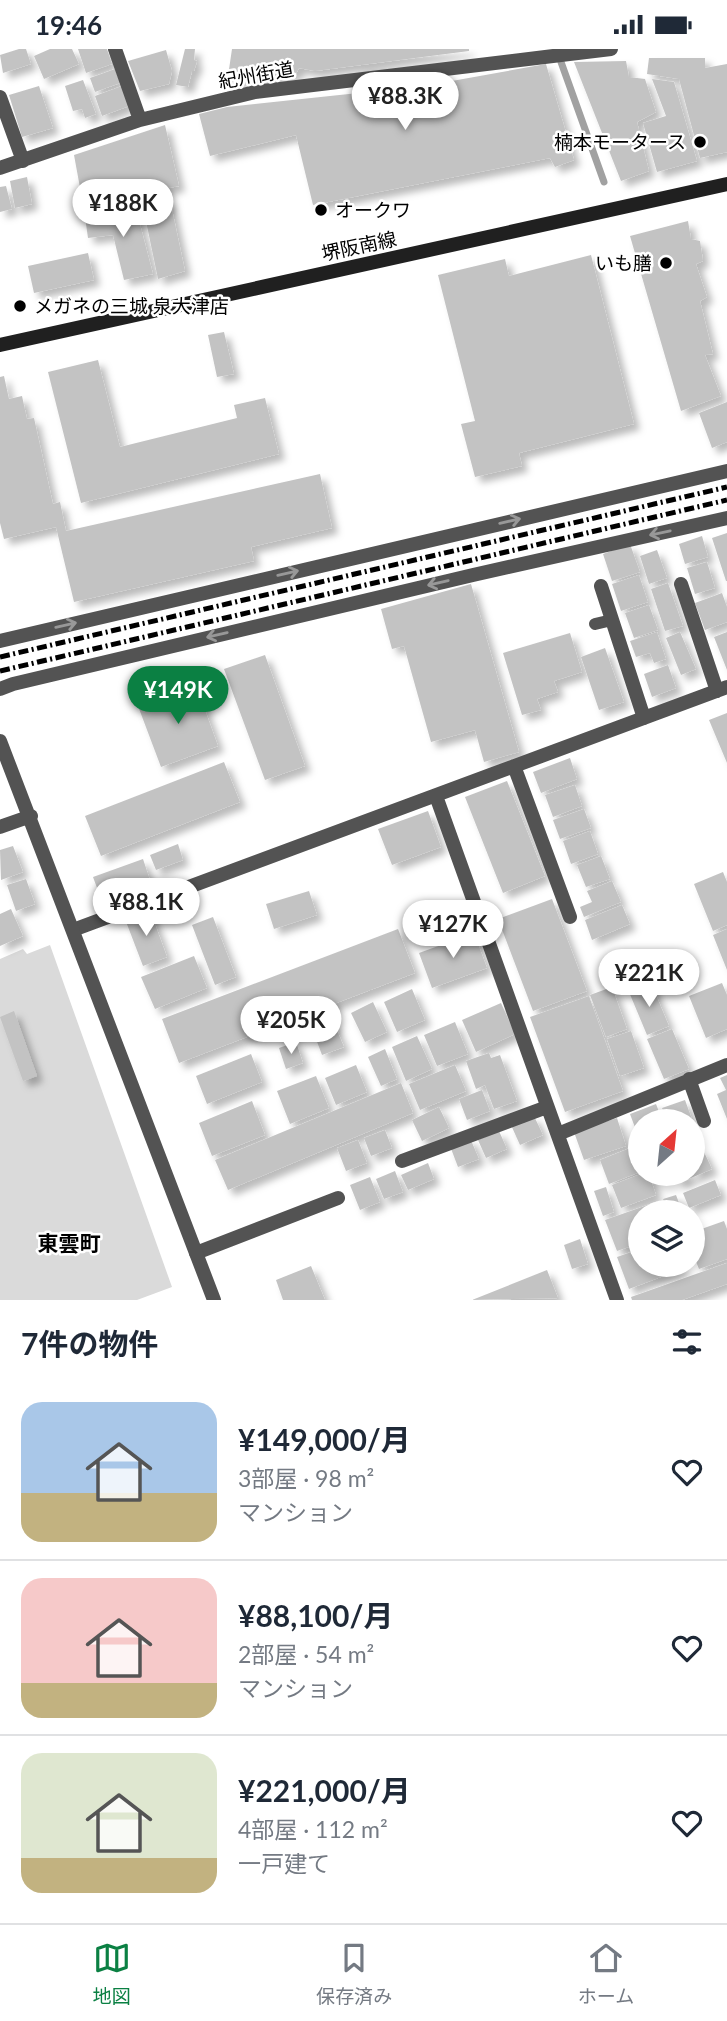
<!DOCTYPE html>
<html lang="ja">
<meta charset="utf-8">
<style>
body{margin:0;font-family:Lato,"Noto Sans JP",sans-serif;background:#f2f2f3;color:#1f2937;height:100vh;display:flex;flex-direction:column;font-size:26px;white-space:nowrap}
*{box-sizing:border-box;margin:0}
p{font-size:23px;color:#747a83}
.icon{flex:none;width:38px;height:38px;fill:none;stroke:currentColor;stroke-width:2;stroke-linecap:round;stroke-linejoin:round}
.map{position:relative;height:1251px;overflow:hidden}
.sheet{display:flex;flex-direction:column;background:#fff;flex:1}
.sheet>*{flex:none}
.needle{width:46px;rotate:27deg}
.tools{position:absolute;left:628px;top:1060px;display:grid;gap:14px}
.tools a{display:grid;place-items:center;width:77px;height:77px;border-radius:50%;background:#fff;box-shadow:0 4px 10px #0003;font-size:35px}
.price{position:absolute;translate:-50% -60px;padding:0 16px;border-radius:24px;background:#fff;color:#222;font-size:23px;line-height:46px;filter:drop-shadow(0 2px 4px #0008)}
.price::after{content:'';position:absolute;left:50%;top:42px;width:21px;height:16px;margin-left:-10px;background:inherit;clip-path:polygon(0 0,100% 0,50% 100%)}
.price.selected{background:#0b8043;color:#fff}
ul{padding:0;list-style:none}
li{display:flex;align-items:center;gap:21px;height:175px;padding:0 21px}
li+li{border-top:2px solid #e0e1e3}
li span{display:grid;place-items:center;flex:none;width:196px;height:140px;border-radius:21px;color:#555}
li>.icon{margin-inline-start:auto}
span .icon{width:84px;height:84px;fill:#fffc;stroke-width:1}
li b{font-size:30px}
h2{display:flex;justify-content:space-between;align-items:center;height:84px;padding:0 21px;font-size:30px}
.status{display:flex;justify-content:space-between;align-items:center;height:49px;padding:0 35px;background:#fff;direction:ltr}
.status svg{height:19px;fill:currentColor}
.tab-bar{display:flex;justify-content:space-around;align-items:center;height:98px;border-top:2px solid #e0e1e3;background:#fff;font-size:19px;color:#747a83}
.tab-bar a{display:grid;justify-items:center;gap:4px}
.tab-bar .selected{color:#0b8043}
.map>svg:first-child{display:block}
.green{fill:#dadada}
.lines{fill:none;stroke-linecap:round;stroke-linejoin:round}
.stream{stroke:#a1a1a1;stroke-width:7}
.building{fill:#c3c3c3;filter:url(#shadow)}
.service{stroke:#535353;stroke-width:12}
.minor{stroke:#535353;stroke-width:14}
.tertiary{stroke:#535353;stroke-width:14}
.secondary{stroke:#202020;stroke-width:14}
.rail{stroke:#000;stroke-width:5;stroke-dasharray:10 3.5 2 3.5;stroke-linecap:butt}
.oneway{stroke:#989898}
.poi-dot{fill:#000;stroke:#fff;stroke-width:2.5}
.labels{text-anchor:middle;stroke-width:5;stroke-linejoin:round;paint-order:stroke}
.street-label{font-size:19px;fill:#000;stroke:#fff}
.poi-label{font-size:19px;fill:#000;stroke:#fff;text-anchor:end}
.neighbourhood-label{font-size:21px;font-weight:bold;fill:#000;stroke:#fff}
</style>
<div class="status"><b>19:46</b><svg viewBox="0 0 49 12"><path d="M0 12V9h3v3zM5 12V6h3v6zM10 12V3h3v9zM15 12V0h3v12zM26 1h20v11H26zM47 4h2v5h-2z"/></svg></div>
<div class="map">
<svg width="727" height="1251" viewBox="0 0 727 1251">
<defs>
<filter id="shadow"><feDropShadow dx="6" dy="6" stdDeviation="3.5" flood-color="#0004"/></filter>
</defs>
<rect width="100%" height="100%" fill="#fff"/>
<path class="green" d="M 50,896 L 172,1238 L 137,1251 L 0,1251 L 0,910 L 23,900 L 27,905 Z"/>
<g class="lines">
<path class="stream" d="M 561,13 L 604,133"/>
</g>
<path class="building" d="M 19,0 L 26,0 L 31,15 L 3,24 L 0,6 Z
M 50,0 L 72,0 L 79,15 L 44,30 L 34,7 Z
M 78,0 L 107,0 L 112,15 L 86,24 Z
M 185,0 L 195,0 L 194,11 L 197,12 L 194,22 L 192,22 L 188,38 L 176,36 Z
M 232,0 L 469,0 L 469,2 L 315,22 L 299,19 L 296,25 L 227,34 Z
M 166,1 L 172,22 L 169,35 L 140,42 L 128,12 Z
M 649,9 L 705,9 L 705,19 L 727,15 L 727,103 L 700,109 L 679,30 L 647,25 Z
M 626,12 L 629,28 L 645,30 L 656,63 L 637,73 L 649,122 L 621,132 L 574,13 Z
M 546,15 L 574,111 L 555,118 L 550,109 L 313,156 L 296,86 L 210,107 L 199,65 L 227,58 L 424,37 Z
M 115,20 L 120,34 L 95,43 L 90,29 Z
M 652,30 L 674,33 L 697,112 L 657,123 L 643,74 L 666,67 Z
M 83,31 L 96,65 L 85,69 L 82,60 L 73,62 L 65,37 Z
M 39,37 L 53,79 L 22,88 L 9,46 Z
M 122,37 L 129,57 L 102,67 L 95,47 Z
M 165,76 L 179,137 L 83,155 L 74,106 Z
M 27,128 L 32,155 L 15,159 L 10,132 Z
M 6,137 L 12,160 L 0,163 L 0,138 Z
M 170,151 L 185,222 L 158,230 L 142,153 Z
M 135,156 L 153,225 L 124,231 L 113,186 L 88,189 L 85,168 Z
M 688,172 L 691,190 L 700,192 L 703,212 L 696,215 L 707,248 L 700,252 L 713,305 L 705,306 L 721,347 L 681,362 L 630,187 Z
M 88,204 L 94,231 L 34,244 L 28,217 Z
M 591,206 L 634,375 L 519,404 L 522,417 L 475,428 L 461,375 L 475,372 L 438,226 L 505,210 L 509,227 Z
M 224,283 L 234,325 L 217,328 L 208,286 Z
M 98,311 L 120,398 L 237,369 L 234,356 L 265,349 L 279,405 L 81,454 L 48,323 Z
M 4,327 L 9,350 L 22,347 L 27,370 L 34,369 L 53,455 L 60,453 L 66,482 L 320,425 L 332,479 L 251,498 L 254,512 L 74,553 L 56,478 L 4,490 L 0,474 L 0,328 Z
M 727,353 L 727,393 L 712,399 L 699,364 Z
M 727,484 L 727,532 L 726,532 L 712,489 Z
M 702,487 L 708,508 L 685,515 L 679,495 Z
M 630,495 L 640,523 L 612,532 L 603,505 Z
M 657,501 L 667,529 L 649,535 L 640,507 Z
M 707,513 L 715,539 L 695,545 L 687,519 Z
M 639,526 L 648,553 L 621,562 L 612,535 Z
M 668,534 L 683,577 L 665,582 L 651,540 Z
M 471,535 L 519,703 L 484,713 L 475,681 L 431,693 L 404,597 L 392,600 L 381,560 Z
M 722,544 L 727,558 L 727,573 L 705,581 L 695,554 Z
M 649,556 L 658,581 L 634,589 L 625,564 Z
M 657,583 L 666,610 L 654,614 L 650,604 L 636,608 L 630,592 Z
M 680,583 L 696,620 L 681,626 L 666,589 Z
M 727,583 L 727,621 L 714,588 Z
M 570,584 L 582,623 L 554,632 L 558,643 L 537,650 L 541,661 L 522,666 L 503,604 Z
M 605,599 L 624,653 L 599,661 L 581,608 Z
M 265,606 L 305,717 L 265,731 L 224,620 Z
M 668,616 L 676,639 L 652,648 L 644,625 Z
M 196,636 L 218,697 L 161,718 L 138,657 Z
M 727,664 L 727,714 L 709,671 Z
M 570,709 L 577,730 L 541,744 L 533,723 Z
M 224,713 L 240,753 L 101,807 L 85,767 Z
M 507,732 L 545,827 L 503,844 L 465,748 Z
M 575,736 L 582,757 L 553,768 L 545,746 Z
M 584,760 L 591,779 L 560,790 L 553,771 Z
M 428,762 L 441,798 L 392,816 L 378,780 Z
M 590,782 L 598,805 L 571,815 L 563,792 Z
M 178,795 L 183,811 L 156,821 L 150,806 Z
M 13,797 L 23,823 L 1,831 L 0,801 Z
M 601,807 L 610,830 L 586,838 L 577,816 Z
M 143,810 L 152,837 L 103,855 L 93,828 Z
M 723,823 L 727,833 L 727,876 L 713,882 L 694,835 Z
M 26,830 L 35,855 L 16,862 L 7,836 Z
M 612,832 L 621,853 L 584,868 L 580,858 L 592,853 L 587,842 Z
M 309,842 L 317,866 L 274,880 L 266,855 Z
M 552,850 L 587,942 L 533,962 L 498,870 Z
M 622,856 L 630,875 L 592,891 L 585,871 Z
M 11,860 L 23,887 L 0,897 L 0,865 Z
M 150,861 L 167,908 L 143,917 L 125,870 Z
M 213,868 L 236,928 L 215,936 L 192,876 Z
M 398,880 L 415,924 L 179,1014 L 162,970 Z
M 727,880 L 727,921 L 713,886 Z
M 474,884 L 487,919 L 432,939 L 419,904 Z
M 194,907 L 207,939 L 155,960 L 141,928 Z
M 651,934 L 669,977 L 647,986 L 629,943 Z
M 722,934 L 727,946 L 727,980 L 706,989 L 689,947 Z
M 612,938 L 627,980 L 606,988 L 590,946 Z
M 412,940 L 425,971 L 397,983 L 384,953 Z
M 589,947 L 623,1042 L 565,1063 L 530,968 Z
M 373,953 L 387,983 L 365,993 L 351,964 Z
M 501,954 L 515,985 L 476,1003 L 462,971 Z
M 14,962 L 37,1027 L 23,1032 L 0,968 Z
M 455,973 L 468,1005 L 437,1017 L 424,986 Z
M 334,974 L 344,998 L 322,1006 L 313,982 Z
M 672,980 L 689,1020 L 664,1030 L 647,990 Z
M 631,982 L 644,1019 L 620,1027 L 607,990 Z
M 417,987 L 432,1020 L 406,1032 L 392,998 Z
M 296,993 L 303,1014 L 286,1020 L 279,999 Z
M 385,1000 L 397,1030 L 381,1037 L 368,1008 Z
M 489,1004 L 491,1009 L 500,1006 L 517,1052 L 494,1060 L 485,1036 L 476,1040 L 466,1012 Z
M 251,1005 L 262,1033 L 207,1055 L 196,1027 Z
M 356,1016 L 367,1043 L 336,1056 L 325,1029 Z
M 455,1016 L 466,1042 L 420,1061 L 409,1035 Z
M 727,1026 L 727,1070 L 717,1045 L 726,1041 L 720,1029 Z
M 316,1027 L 329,1059 L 290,1075 L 277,1042 Z
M 401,1034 L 413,1064 L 228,1141 L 215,1111 Z
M 482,1041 L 490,1062 L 467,1071 L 459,1050 Z
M 685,1051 L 693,1073 L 667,1073 L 662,1059 Z
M 252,1052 L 265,1086 L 212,1107 L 199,1074 Z
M 656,1055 L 663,1073 L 640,1073 L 640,1092 L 630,1065 Z
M 439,1058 L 449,1079 L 422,1092 L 412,1071 Z
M 534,1067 L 543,1086 L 520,1096 L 511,1076 Z
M 617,1069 L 626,1097 L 584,1111 L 574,1083 Z
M 385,1081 L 392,1099 L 371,1107 L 364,1089 Z
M 499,1082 L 507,1100 L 486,1109 L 478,1091 Z
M 470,1089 L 479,1110 L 458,1118 L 450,1097 Z
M 358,1091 L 367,1114 L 346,1122 L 337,1099 Z
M 635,1097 L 640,1111 L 640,1123 L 609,1135 L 600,1111 Z
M 703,1101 L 712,1120 L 679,1134 L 676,1125 L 693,1125 L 693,1105 Z
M 428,1114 L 434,1130 L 408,1141 L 401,1126 Z
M 395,1122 L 403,1143 L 384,1150 L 376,1130 Z
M 641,1125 L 649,1125 L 656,1146 L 621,1159 L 612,1136 Z
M 370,1128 L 380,1153 L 360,1161 L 350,1136 Z
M 715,1131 L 721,1146 L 689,1159 L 683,1144 Z
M 606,1138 L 614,1163 L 603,1167 L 594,1142 Z
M 676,1146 L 683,1164 L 668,1164 L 663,1150 Z
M 659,1152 L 663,1164 L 640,1164 L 640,1194 L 617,1202 L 605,1171 Z
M 724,1172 L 727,1180 L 727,1210 L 699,1220 L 693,1205 L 693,1183 Z
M 580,1190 L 588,1215 L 572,1220 L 564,1196 Z
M 640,1200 L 640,1216 L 681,1216 L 682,1220 L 629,1240 L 617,1208 Z
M 727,1214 L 727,1235 L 682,1251 L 632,1251 L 631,1248 Z
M 311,1217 L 325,1251 L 283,1251 L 276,1231 Z
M 547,1221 L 558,1249 L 472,1251 Z"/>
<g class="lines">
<path class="service" d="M 595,575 L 612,571"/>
<path class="minor" d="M 115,0 L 140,71
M 0,48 L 23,112
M 0,119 L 140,71 L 255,43 L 611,0
M 681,535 L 717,642
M 601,537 L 644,669
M 0,592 L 727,422
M 0,640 L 13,635 L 473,526 L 727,469
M 514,717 L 570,868
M 436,747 L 617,1251
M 73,881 L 727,638
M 689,1030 L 704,1072
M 558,1085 L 727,1016
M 402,1112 L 547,1058
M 196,1204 L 338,1149"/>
<path class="tertiary" d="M 0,692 L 214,1251
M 0,778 L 31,767"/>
<path class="secondary" d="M 0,296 L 727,135"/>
<path class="rail" d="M 0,608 L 727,438
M 0,622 L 727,451"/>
</g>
<defs><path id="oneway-shaft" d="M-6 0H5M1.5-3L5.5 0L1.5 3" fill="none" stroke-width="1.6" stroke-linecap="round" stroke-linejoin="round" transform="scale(1.75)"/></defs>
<g class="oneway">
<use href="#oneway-shaft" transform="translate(510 472) rotate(-13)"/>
<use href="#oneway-shaft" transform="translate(660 484) rotate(168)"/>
<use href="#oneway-shaft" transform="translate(288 524) rotate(-13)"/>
<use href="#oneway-shaft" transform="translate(438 534) rotate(167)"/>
<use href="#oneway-shaft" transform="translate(66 576) rotate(-13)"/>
<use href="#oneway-shaft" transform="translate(217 586) rotate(167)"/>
</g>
<g class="poi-dot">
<circle cx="700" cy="93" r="7"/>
<circle cx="321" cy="161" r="7"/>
<circle cx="666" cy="214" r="7"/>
<circle cx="20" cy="257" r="7"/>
</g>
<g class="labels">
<g class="street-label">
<text transform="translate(256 26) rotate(-10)" y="7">紀州街道</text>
<text transform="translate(359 197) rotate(-12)" y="7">堺阪南線</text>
</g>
<g class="poi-label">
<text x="686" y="100">楠本モータース</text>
<text x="335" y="168" text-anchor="start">オークワ</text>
<text x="652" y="221">いも膳</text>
<text x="34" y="264" text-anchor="start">メガネの三城 泉大津店</text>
</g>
<g class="neighbourhood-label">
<text x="69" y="1202">東雲町</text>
</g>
</g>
</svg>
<div class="tools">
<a><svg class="needle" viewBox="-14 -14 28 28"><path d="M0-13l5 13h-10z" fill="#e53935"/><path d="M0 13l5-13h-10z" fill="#747a83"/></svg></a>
<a><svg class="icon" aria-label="layers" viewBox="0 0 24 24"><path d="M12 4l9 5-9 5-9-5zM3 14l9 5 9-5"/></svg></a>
</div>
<b class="price" style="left:405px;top:83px">¥88.3K</b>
<b class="price" style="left:123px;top:190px">¥188K</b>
<b class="price selected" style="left:178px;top:677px">¥149K</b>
<b class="price" style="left:146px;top:889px">¥88.1K</b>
<b class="price" style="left:453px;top:911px">¥127K</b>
<b class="price" style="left:649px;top:960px">¥221K</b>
<b class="price" style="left:291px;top:1007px">¥205K</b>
</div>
<section class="sheet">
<h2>7件の物件<svg class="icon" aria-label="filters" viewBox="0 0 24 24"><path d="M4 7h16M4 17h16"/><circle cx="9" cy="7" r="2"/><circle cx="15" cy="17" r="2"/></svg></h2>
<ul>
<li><span style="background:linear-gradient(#a9c7e8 65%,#c2b280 0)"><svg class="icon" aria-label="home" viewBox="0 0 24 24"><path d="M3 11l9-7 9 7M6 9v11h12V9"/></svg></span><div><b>¥149,000/月</b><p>3部屋 · 98 m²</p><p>マンション</p></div><svg class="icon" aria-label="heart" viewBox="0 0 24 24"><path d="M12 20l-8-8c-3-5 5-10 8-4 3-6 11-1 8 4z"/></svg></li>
<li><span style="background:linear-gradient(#f6c9c9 75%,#c2b280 0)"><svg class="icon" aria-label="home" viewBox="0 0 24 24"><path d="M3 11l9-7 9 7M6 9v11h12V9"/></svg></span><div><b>¥88,100/月</b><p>2部屋 · 54 m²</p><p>マンション</p></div><svg class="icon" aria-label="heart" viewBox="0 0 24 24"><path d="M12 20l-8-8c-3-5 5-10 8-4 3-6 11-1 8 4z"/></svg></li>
<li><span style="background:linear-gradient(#dfe7d0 75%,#c2b280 0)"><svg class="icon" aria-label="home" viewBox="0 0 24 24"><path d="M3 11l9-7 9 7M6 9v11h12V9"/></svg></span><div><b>¥221,000/月</b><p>4部屋 · 112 m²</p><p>一戸建て</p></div><svg class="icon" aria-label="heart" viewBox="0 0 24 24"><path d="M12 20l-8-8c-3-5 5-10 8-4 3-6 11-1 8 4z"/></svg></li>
</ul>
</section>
<nav class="tab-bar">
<a class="selected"><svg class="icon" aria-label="map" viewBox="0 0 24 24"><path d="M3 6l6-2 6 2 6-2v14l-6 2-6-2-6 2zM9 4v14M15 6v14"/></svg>地図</a>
<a><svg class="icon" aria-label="saved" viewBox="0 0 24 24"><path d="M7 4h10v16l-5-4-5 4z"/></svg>保存済み</a>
<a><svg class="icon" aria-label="home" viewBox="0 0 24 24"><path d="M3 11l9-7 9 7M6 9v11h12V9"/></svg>ホーム</a>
</nav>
